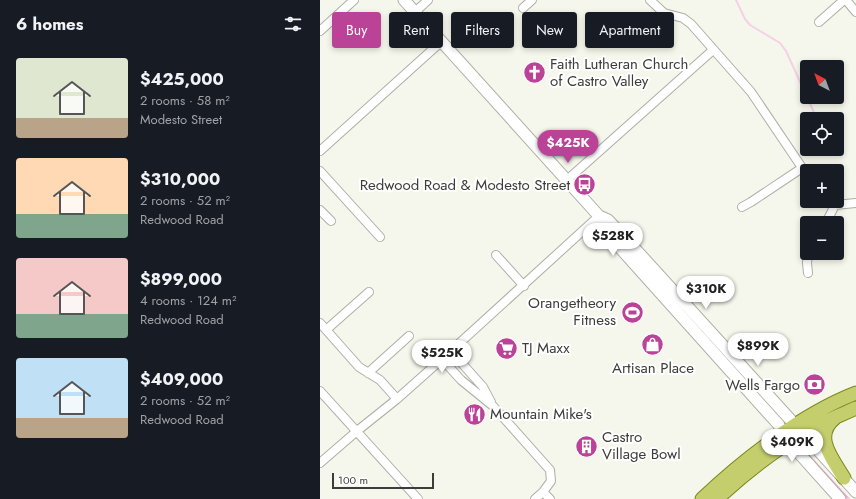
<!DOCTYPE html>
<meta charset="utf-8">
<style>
body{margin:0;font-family:Jost,sans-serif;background:#20242c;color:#f1f3f6;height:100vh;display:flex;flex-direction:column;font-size:15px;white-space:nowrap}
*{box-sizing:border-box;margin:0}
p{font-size:13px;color:#9ea1a6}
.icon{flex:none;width:22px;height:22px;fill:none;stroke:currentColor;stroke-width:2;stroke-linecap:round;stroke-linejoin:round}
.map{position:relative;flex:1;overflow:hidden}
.panel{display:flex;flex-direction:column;background:#171b24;width:320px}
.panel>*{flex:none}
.hud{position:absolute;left:12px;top:12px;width:380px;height:36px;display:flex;gap:8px}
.needle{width:26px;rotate:319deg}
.controls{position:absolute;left:480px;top:60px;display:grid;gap:8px}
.controls a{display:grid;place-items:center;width:44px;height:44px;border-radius:4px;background:#171b24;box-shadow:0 2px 6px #0003;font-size:20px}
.scale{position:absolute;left:12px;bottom:10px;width:102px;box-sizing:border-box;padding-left:4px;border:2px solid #3c3d39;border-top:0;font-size:11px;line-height:14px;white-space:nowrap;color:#3c3d39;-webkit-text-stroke:3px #fff;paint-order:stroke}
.price{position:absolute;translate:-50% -34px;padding:0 9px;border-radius:14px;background:#fff;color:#222;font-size:13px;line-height:26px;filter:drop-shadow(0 1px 2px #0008)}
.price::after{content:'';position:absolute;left:50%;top:24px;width:12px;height:9px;margin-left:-6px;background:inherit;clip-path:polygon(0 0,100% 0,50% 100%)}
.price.selected{background:#ba4297;color:#fff}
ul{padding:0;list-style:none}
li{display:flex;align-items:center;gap:12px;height:100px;padding:0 16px}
li span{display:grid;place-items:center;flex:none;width:112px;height:80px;border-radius:4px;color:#555}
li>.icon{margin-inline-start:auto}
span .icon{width:48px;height:48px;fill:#fffc;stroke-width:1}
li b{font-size:17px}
h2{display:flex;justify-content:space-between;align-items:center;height:48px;padding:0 16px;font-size:17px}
.chip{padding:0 14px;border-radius:4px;background:#171b24;box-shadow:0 2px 6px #0003;font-size:14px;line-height:36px}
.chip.selected{background:#ba4297;color:#fff}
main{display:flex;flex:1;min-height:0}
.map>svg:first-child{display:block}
.grass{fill:#f2a8d7}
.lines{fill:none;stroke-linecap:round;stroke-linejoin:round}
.stream{stroke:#f5d0e7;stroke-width:2}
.street-casing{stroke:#adafa5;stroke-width:10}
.secondary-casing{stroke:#adafa5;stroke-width:13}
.primary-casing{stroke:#7b861b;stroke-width:15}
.street{stroke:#fff;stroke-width:8}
.secondary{stroke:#fff;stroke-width:11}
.primary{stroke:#c4ce6d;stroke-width:13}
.labels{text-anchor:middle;stroke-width:4;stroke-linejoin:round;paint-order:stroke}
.poi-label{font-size:15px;fill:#3c3d39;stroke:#fff;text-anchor:start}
</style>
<main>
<section class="panel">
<h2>6 homes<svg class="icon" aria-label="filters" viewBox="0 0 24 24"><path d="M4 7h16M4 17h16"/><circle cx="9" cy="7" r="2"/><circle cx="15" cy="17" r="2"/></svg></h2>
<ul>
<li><span style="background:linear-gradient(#dfe7d0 75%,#b9a48a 0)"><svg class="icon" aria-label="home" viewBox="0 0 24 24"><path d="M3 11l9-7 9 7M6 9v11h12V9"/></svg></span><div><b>$425,000</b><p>2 rooms · 58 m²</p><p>Modesto Street</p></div></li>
<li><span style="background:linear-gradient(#ffd9b3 70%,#7fa58c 0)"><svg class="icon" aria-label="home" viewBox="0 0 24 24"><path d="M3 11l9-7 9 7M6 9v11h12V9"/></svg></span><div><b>$310,000</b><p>2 rooms · 52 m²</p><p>Redwood Road</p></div></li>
<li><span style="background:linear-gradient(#f6c9c9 70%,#7fa58c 0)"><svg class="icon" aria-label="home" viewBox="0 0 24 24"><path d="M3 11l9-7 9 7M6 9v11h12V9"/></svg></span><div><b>$899,000</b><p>4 rooms · 124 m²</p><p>Redwood Road</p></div></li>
<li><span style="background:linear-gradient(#bfe0f5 75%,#b9a48a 0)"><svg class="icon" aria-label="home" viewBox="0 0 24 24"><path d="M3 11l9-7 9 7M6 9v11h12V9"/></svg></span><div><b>$409,000</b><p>2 rooms · 52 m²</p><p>Redwood Road</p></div></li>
</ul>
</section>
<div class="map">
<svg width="536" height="499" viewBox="0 0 536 499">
<rect width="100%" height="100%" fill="#f5f7ec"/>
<path class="grass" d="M 486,452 L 487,452 L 530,499 L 526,498 Z"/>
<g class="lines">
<path class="stream" d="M 416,0 L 425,19 L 430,25 L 460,43 L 466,51 L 497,119"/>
<defs>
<path id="street" d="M 330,0 L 344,13 L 363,18 L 371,24 L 431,92 L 487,175
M 526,0 L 536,12
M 203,8 L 212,0
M 95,12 L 108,0
M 499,22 L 524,0
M 0,31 L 34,0
M 0,151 L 122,41
M 0,171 L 60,237
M 247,180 L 393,50
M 509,201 L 515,205 L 536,203
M 422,207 L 431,202 L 482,168
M 0,210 L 11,221
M 506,223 L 515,205
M 488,253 L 487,263 L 488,273
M 176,255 L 204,286
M 0,323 L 39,367 L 60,380 L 77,399
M 6,330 L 49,292
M 131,351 L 163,387 L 171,402
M 122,359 L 141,380 L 173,406 L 230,470 L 231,481 L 223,492 L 230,499
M 48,373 L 89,336
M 0,391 L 98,499
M 0,463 L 37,431 L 77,399 L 122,359 L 279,216
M 215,499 L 223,492"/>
<path id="secondary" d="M 84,0 L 279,216 L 282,225 L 301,249 L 458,424 L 477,451 L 520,499
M 279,216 L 288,220 L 308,241 L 536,492"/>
<path id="primary" d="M 515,418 C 492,436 513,459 524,478
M 382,499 C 424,459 482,414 536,393
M 397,499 C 426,472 457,448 491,429 C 505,421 521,415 536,408"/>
</defs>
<use href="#street" class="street-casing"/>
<use href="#secondary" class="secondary-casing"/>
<use href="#primary" class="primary-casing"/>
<use href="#street" class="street"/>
<use href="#secondary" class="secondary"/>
<use href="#primary" class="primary"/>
</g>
<defs>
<symbol id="church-disc" viewBox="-11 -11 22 22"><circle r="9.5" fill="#ba4297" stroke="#fff"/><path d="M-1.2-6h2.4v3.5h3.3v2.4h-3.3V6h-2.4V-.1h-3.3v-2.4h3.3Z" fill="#fff"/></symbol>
<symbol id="bus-disc" viewBox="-11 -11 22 22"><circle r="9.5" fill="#ba4297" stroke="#fff"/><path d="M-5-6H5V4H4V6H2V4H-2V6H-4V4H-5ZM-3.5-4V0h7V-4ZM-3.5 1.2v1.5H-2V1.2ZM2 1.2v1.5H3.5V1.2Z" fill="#fff"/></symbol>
<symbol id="stadium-disc" viewBox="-11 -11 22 22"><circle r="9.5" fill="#ba4297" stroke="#fff"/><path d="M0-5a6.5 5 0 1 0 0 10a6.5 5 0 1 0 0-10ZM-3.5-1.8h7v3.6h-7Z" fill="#fff"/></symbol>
<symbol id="shop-disc" viewBox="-11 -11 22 22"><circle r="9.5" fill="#ba4297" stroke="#fff"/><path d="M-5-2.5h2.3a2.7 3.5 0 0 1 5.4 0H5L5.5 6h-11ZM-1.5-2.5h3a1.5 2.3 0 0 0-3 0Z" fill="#fff"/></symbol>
<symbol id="supermarket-disc" viewBox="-11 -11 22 22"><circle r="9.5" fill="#ba4297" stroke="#fff"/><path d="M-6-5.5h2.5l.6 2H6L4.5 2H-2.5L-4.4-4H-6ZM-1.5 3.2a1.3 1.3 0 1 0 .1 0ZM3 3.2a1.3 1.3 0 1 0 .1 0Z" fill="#fff"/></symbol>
<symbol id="bank-disc" viewBox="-11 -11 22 22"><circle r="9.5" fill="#ba4297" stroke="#fff"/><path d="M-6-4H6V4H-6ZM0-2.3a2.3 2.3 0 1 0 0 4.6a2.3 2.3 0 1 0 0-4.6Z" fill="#fff"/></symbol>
<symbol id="restaurant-disc" viewBox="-11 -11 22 22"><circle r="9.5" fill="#ba4297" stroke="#fff"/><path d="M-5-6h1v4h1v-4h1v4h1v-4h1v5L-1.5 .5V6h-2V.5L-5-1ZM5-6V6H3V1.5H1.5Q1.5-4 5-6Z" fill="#fff"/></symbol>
<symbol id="building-disc" viewBox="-11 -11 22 22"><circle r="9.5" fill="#ba4297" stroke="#fff"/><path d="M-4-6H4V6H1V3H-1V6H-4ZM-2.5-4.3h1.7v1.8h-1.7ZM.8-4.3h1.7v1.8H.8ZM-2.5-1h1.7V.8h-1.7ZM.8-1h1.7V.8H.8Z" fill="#fff"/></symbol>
</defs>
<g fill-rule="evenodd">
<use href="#church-disc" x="202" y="60" width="25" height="25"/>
<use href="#bus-disc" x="252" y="172" width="25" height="25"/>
<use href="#stadium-disc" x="300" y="300" width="25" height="25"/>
<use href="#shop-disc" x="320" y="332" width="25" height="25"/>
<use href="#supermarket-disc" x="174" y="336" width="25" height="25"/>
<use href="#bank-disc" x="482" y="372" width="25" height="25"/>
<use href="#restaurant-disc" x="142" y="402" width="25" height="25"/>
<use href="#building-disc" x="254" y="434" width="25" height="25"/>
</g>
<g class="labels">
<g class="poi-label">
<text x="230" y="69">Faith Lutheran Church<tspan x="230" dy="17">of Castro Valley</tspan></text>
<text x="250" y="190" text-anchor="end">Redwood Road &amp; Modesto Street</text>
<text x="296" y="308" text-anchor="end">Orangetheory<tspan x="296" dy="17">Fitness</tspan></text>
<text x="202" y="353">TJ Maxx</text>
<text x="333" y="373" text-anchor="middle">Artisan Place</text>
<text x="480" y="390" text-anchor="end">Wells Fargo</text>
<text x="170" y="419">Mountain Mike's</text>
<text x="282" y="442">Castro<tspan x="282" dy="17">Village Bowl</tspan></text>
</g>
</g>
</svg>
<div class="controls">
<a><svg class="needle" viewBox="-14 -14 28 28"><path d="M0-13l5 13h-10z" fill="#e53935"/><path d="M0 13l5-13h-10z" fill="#9ea1a6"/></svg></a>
<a><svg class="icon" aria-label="locate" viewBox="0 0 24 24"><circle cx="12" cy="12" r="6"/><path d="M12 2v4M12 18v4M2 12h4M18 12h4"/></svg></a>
<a>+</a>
<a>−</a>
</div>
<div class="scale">100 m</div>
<b class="price selected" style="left:248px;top:164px">$425K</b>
<b class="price" style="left:293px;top:257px">$528K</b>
<b class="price" style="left:386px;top:310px">$310K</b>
<b class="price" style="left:438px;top:367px">$899K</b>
<b class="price" style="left:122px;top:374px">$525K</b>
<b class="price" style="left:472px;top:463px">$409K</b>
<div class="hud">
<a class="chip selected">Buy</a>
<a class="chip">Rent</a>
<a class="chip">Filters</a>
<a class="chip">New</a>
<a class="chip">Apartment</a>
</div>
</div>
</main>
